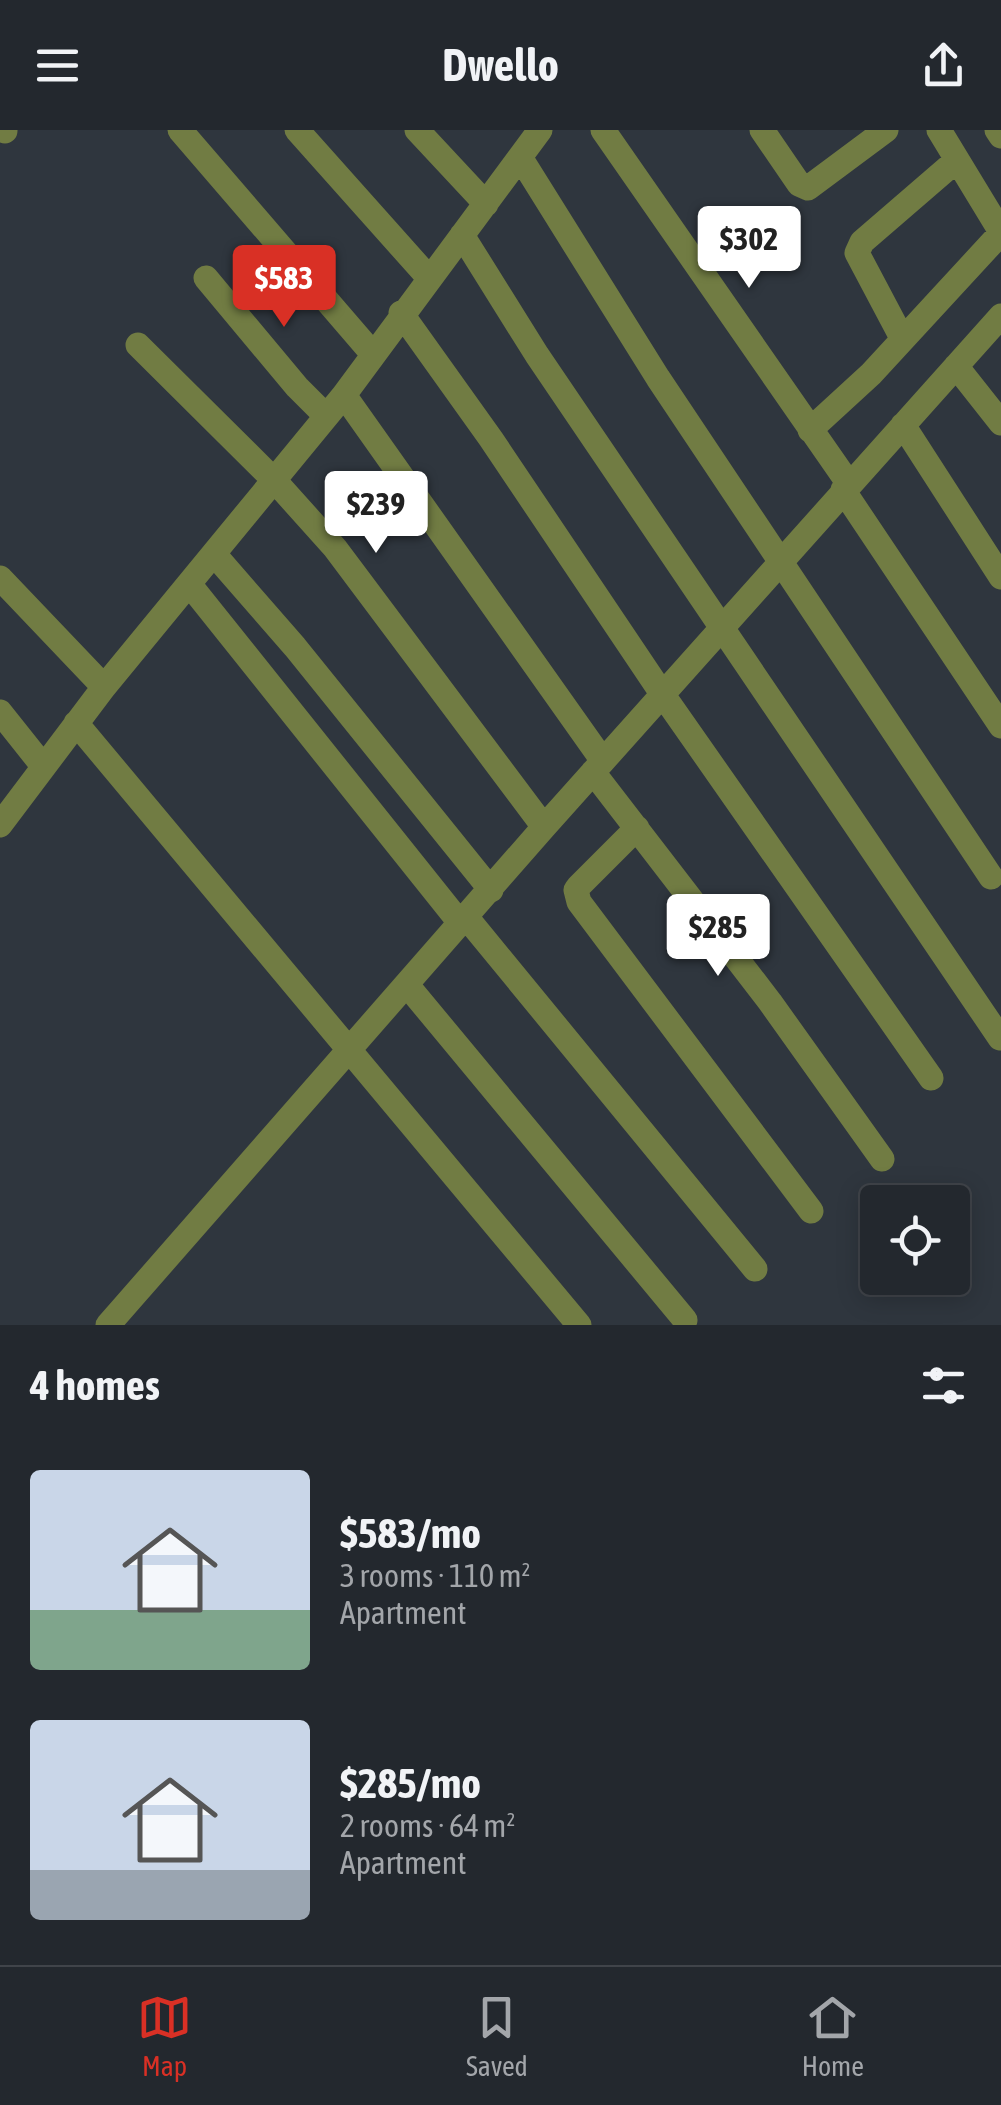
<!DOCTYPE html>
<meta charset="utf-8">
<style>
body{margin:0;font-family:"Asap Condensed",sans-serif;background:#2b3036;color:#f1f3f6;height:100vh;display:flex;flex-direction:column;font-size:38px;white-space:nowrap}
*{box-sizing:border-box;margin:0}
p{font-size:32px;color:#a3a6aa}
.icon{flex:none;width:55px;height:55px;fill:none;stroke:currentColor;stroke-width:2;stroke-linecap:round;stroke-linejoin:round}
.map{position:relative;height:1195px;overflow:hidden}
.drawer{display:flex;flex-direction:column;background:#23282e;flex:1}
.drawer>*{flex:none}
.tools{position:absolute;left:860px;top:1055px;display:grid;gap:20px}
.tools a{display:grid;place-items:center;width:110px;height:110px;border-radius:10px;background:#23282e;box-shadow:0 5px 25px #0003,0 0 0 2px #40444a;font-size:50px}
.price{position:absolute;translate:-50% -85px;padding:0 22px;border-radius:10px;background:#fff;color:#222;font-size:32px;line-height:65px;filter:drop-shadow(0 2px 5px #0008)}
.price::after{content:'';position:absolute;left:50%;top:60px;width:30px;height:22px;margin-left:-15px;background:inherit;clip-path:polygon(0 0,100% 0,50% 100%)}
.price.selected{background:#d93025;color:#fff}
ul{padding:0;list-style:none}
li{display:flex;align-items:center;gap:30px;height:250px;padding:0 30px}
li span{display:grid;place-items:center;flex:none;width:280px;height:200px;border-radius:10px;color:#555}
li>.icon{margin-inline-start:auto}
span .icon{width:120px;height:120px;fill:#fffc;stroke-width:1}
li b{font-size:42px}
h2{display:flex;justify-content:space-between;align-items:center;height:120px;padding:0 30px;font-size:42px}
header{display:flex;justify-content:space-between;align-items:center;height:130px;padding:0 30px;background:#23282e;font-size:45px;font-weight:700}
.menu{display:flex;justify-content:space-around;align-items:center;height:140px;border-top:2px solid #40444a;background:#23282e;font-size:28px;color:#a3a6aa}
.menu a{display:grid;justify-items:center;gap:5px}
.menu .selected{color:#d93025}
.map>svg:first-child{display:block}
.lines{fill:none;stroke-linecap:round;stroke-linejoin:round}
.minor{stroke:#717c43;stroke-width:25}
</style>
<header><svg class="icon" aria-label="menu" viewBox="0 0 24 24"><path d="M4 6h16M4 12h16M4 18h16"/></svg>Dwello<svg class="icon" aria-label="share" viewBox="0 0 24 24"><path d="M12 15V3M7 8l5-5 5 5M5 13v7h14v-7"/></svg></header>
<div class="map">
<svg width="1001" height="1195" viewBox="0 0 1001 1195">
<rect width="100%" height="100%" fill="#2f363e"/>
<g class="lines">
<path class="minor" d="M 180,0 L 372,223
M 297,0 L 429,148
M 417,0 L 486,74
M 603,0 L 849,354
M 762,0 L 799,54 L 808,58 L 886,0
M 939,0 L 1001,102
M 997,0 L 1001,6
M 5,1 L 5,0
M 520,27 L 658,248 L 991,747
M 462,105 L 537,225 L 1000,908
M 206,148 L 297,257 L 326,286
M 401,183 L 491,309 L 663,565 L 931,948
M 902,208 L 857,123 L 862,112 L 957,30
M 138,215 L 275,351 L 335,418 L 544,697
M 956,236 L 1001,293
M 344,265 L 603,631
M 903,295 L 1001,447
M 810,300 L 871,244 L 1001,103
M 843,360 L 1001,596
M 214,424 L 295,517 L 491,760
M 0,448 L 104,557
M 190,455 L 461,794
M 0,582 L 43,636
M 76,593 L 579,1195
M 593,642 L 770,872 L 882,1029
M 0,695 L 104,557 L 344,265 L 540,0
M 637,698 L 579,756 L 576,760 L 579,772 L 811,1081
M 467,788 L 755,1139
M 407,855 L 685,1190
M 108,1195 L 544,697 L 1001,186"/>
</g>
</svg>
<div class="tools">
<a><svg class="icon" aria-label="locate" viewBox="0 0 24 24"><circle cx="12" cy="12" r="6"/><path d="M12 2v4M12 18v4M2 12h4M18 12h4"/></svg></a>
</div>
<b class="price" style="left:749px;top:161px">$302</b>
<b class="price selected" style="left:284px;top:200px">$583</b>
<b class="price" style="left:376px;top:426px">$239</b>
<b class="price" style="left:718px;top:849px">$285</b>
</div>
<section class="drawer">
<h2>4 homes<svg class="icon" aria-label="filters" viewBox="0 0 24 24"><path d="M4 7h16M4 17h16"/><circle cx="9" cy="7" r="2"/><circle cx="15" cy="17" r="2"/></svg></h2>
<ul>
<li><span style="background:linear-gradient(#c9d6e8 70%,#7fa58c 0)"><svg class="icon" aria-label="home" viewBox="0 0 24 24"><path d="M3 11l9-7 9 7M6 9v11h12V9"/></svg></span><div><b>$583/mo</b><p>3 rooms · 110 m²</p><p>Apartment</p></div></li>
<li><span style="background:linear-gradient(#c9d6e8 75%,#9aa5b1 0)"><svg class="icon" aria-label="home" viewBox="0 0 24 24"><path d="M3 11l9-7 9 7M6 9v11h12V9"/></svg></span><div><b>$285/mo</b><p>2 rooms · 64 m²</p><p>Apartment</p></div></li>
</ul>
</section>
<nav class="menu">
<a class="selected"><svg class="icon" aria-label="map" viewBox="0 0 24 24"><path d="M3 6l6-2 6 2 6-2v14l-6 2-6-2-6 2zM9 4v14M15 6v14"/></svg>Map</a>
<a><svg class="icon" aria-label="saved" viewBox="0 0 24 24"><path d="M7 4h10v16l-5-4-5 4z"/></svg>Saved</a>
<a><svg class="icon" aria-label="home" viewBox="0 0 24 24"><path d="M3 11l9-7 9 7M6 9v11h12V9"/></svg>Home</a>
</nav>
